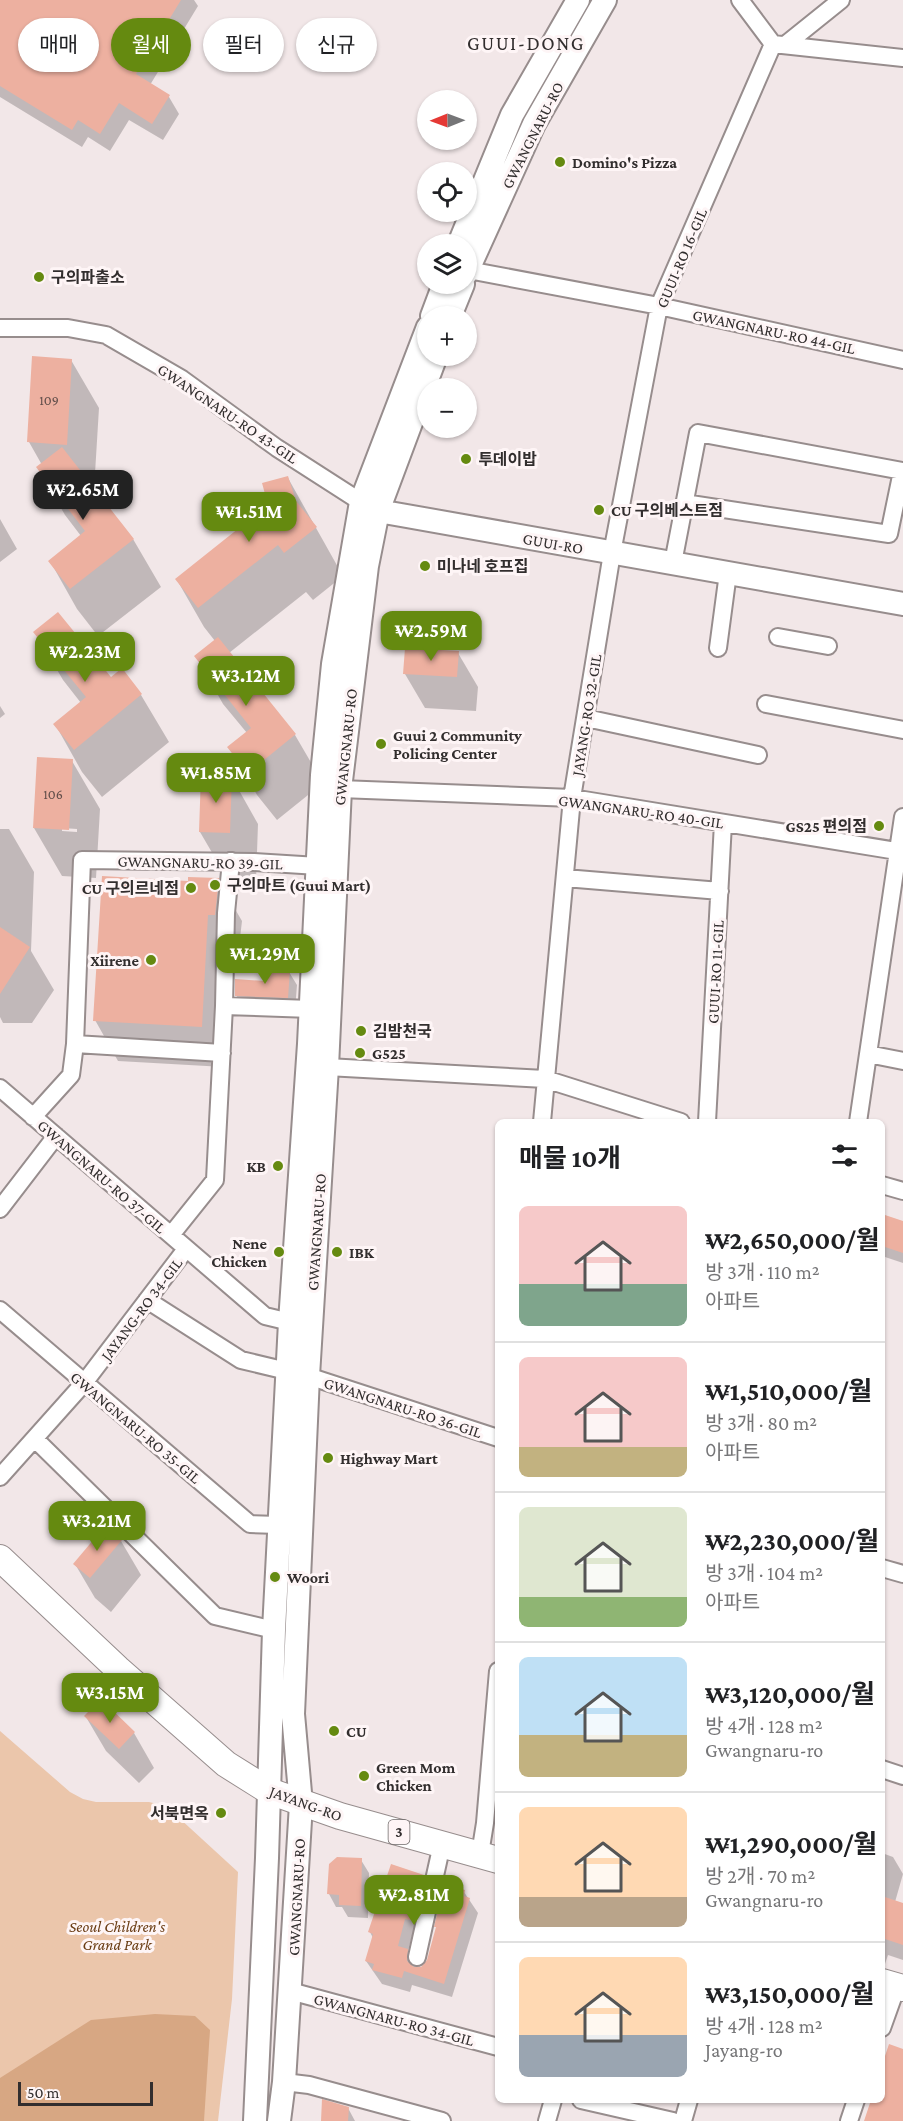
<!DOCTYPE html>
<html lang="ko">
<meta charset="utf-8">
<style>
body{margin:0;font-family:"Crimson Pro","Noto Sans KR",serif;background:#f6f6f6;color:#202124;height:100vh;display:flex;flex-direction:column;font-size:22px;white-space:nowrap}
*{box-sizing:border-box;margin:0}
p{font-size:20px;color:#757577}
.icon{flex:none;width:33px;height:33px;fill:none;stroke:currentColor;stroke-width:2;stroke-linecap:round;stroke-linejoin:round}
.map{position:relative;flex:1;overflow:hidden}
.sheet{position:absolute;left:495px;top:1119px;width:390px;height:984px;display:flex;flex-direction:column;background:#fff;border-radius:9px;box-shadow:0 2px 4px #0004}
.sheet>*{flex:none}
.hud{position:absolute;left:18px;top:18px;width:387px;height:54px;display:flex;gap:12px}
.needle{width:39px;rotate:269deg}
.tools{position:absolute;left:417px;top:90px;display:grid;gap:12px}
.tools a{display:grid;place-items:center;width:60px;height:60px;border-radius:50%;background:#fff;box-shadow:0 2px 4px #0004;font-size:30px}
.scale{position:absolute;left:18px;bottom:15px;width:135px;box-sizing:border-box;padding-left:6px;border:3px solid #322e2e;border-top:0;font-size:16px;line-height:21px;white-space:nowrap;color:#322e2e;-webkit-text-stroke:4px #fef5f6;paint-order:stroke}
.price{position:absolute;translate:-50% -51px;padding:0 14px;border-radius:12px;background:#658a10;color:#fff;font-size:20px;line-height:39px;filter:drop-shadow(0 2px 3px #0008)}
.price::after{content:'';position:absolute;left:50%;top:36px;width:18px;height:14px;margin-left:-9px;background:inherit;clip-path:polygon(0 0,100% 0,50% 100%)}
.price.current{background:#222;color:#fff}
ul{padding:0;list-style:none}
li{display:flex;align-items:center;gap:18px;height:150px;padding:0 24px}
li+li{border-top:2px solid #e0e0e0}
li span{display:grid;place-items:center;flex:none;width:168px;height:120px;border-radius:9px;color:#555}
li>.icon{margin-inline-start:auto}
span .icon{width:72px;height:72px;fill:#fffc;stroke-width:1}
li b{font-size:26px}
h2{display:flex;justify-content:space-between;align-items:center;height:72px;padding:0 24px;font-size:26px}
.tag{padding:0 21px;border-radius:27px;background:#fff;box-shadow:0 2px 4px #0004;font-size:21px;line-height:54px}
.tag.current{background:#658a10;color:#fff}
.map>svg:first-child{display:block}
.green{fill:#ebc6ab}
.forest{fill:#d7a783}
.shadow{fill:#0003;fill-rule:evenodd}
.building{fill:#edb0a0}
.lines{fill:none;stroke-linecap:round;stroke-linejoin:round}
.street-casing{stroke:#978d8d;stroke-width:20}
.secondary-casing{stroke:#978d8d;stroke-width:26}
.primary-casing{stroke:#978d8d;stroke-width:28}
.street{stroke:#fff;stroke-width:16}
.secondary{stroke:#fff;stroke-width:22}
.primary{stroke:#fff;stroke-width:26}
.poi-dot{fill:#658a10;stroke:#fef5f6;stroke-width:2}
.labels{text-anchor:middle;stroke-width:6;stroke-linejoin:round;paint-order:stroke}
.number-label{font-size:14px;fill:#614e4a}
.shield{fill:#fef5f6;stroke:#6f6a6a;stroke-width:1.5}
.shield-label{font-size:15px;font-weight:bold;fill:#322e2e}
.street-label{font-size:16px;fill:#322e2e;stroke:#fef5f6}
.poi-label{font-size:16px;font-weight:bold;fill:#322e2e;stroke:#fef5f6;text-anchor:start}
.park-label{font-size:16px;font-style:italic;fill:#6a3c13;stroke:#fef5f6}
.quarter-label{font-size:20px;letter-spacing:1.5px;fill:#322e2e;stroke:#fef5f6}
</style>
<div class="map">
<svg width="903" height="2121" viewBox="0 0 903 2121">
<rect width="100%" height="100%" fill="#f2e7e8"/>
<path class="green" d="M 0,1731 L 70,1792 L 83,1799 L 96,1802 L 149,1802 L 166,1806 L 238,1872 L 232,1999 L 218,2121 L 0,2121 Z"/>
<path class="forest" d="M 155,2014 L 195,2016 L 210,2030 L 204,2121 L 0,2121 L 0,2078 L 91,2020 Z"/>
<path class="shadow" d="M 0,0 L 194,0 L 198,6 L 150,85 L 169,97 L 179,114 L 163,140 L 129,120 L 110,151 L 88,137 L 82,147 L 0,97 Z
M 71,360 L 99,408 L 94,490 L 133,539 L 161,587 L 98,636 L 77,609 L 50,561 L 81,536 L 65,515 L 38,468 L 42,465 L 29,442 Z
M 288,478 L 343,576 L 313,600 L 306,592 L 229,653 L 295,735 L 323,783 L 277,820 L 257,795 L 229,747 L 247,733 L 223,704 L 196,656 L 215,641 L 204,627 L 177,580 L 269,506 Z
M 0,519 L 17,549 L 0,562 Z
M 35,632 L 110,679 L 121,670 L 141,695 L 169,742 L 102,797 L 82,772 L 55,724 L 81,703 L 63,680 Z
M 458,653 L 478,687 L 476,711 L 425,708 L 405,674 Z
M 0,706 L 5,714 L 0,718 Z
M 72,761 L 100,809 L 96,878 L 62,876 L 34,828 ZM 62,828 L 77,829 L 77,832 L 62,831 Z
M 231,776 L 258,824 L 256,881 L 228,880 L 200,832 Z
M 0,829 L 9,829 L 34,872 L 31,951 L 54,990 L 32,1023 L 3,1023 L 0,1017 Z
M 218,880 L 242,921 L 238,955 L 231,955 L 224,1067 L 118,1061 L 95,1020 L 189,883 Z
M 289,972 L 297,985 L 295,1010 L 244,1009 L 236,995 Z
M 882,1216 L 903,1223 L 903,1263 L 882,1256 Z
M 121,1541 L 141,1575 L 111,1612 L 95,1598 L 75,1564 Z
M 101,1701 L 134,1733 L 154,1768 L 139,1783 L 106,1751 L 86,1717 Z
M 882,1853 L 893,1857 L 903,1874 L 895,1902 L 903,1904 L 903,1960 L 888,1955 L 885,1964 L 882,1963 Z
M 361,1860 L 369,1873 L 368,1918 L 348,1917 L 342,1907 L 336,1907 L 329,1894 Z
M 423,1876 L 432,1891 L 422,1935 L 413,1932 L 408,1951 L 415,1967 L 420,1969 L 428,1961 L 464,1892 L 478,1913 L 452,1997 L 412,1985 L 410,1992 L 382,1984 L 366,1961 L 373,1938 L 370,1932 Z
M 348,2108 L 355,2121 L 322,2121 Z"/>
<path class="building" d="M 0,0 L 181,0 L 136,74 L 170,95 L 152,124 L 119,103 L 100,134 L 78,120 L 72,130 L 0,86 Z
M 32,356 L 72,359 L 67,445 L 27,442 Z
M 62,447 L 134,539 L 70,589 L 48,561 L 85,531 L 36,467 Z
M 288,476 L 296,501 L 317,527 L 284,553 L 278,545 L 198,608 L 175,579 L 268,505 L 262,483 Z
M 58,612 L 111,677 L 122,668 L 142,694 L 74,750 L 53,724 L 86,697 L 33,632 Z
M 218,637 L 296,734 L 248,773 L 227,747 L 251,728 L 194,656 Z
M 405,648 L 459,651 L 457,677 L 403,674 Z
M 37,757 L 73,759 L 69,830 L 33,828 Z
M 201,774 L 232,775 L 230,833 L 199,832 Z
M 102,876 L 188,881 L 188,877 L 219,878 L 215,915 L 208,915 L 202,1027 L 93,1021 Z
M 0,927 L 30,947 L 0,994 Z
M 266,969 L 290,970 L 288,998 L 235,996 L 235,979 L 265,981 Z
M 882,1214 L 903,1221 L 903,1253 L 882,1246 Z
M 105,1526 L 122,1540 L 90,1578 L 73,1564 Z
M 101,1699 L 135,1732 L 119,1749 L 84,1716 Z
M 337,1857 L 362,1858 L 361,1906 L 339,1905 L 339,1895 L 327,1894 L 329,1864 Z
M 391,1864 L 424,1875 L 414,1921 L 405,1919 L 398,1946 L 408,1949 L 407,1961 L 414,1967 L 421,1967 L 427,1960 L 436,1927 L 434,1927 L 444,1884 L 465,1890 L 464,1896 L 470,1898 L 444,1984 L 404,1971 L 402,1978 L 372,1970 L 374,1964 L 365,1961 L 373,1934 L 368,1932 Z
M 882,1896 L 903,1903 L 903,1945 L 882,1938 Z
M 889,2044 L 903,2049 L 903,2121 L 864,2121 L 871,2100 L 882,2100 L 882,2065 Z
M 322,2099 L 349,2107 L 348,2121 L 321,2121 Z"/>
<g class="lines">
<defs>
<path id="street" d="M 740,0 L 773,44 L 903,58
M 785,45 L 841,0
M 468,270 L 659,306 L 903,360
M 0,328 L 68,328 L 106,335 L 182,379 L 277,448 L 361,502
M 673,563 L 698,433 L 902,471 L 889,534 L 684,503
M 778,637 L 828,646
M 718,648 L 728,573
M 766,704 L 903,730
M 586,718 L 758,755
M 340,789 L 572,798 L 903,852
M 565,878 L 720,891
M 224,1006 L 311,1009
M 75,1044 L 222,1053
M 868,1054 L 903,1061
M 327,1067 L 545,1079 L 681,1122
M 0,1088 L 265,1316 L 290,1322
M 33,1117 L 71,1075 L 75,1044 L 82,860 L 254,862 L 318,866
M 542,1122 L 572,798 L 612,553 L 659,306 L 773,44
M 707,1122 L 723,823
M 858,1122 L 903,817
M 882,1185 L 903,1191
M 0,1209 L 56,1136
M 171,1235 L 215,1180 L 224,1006 L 226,913 L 231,861
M 147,1300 L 241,1360 L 287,1371
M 0,1310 L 250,1524 L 279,1525
M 308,1376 L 498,1438
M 35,1439 L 215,1616 L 274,1630
M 0,1477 L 84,1383 L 186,1249
M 882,1568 L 903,1574
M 882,1769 L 903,1776
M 480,1854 L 485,1823 L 498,1671
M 417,1957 L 442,1844
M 290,1991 L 498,2047
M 882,2028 L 897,1986
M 284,2082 L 309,2085 L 442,2121
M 581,2100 L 673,2121
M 547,2121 L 553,2100
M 683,2121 L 689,2100
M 849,2121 L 856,2100"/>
<path id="secondary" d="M 459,244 L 512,115 L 578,0
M 466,274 L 534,124 L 605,0
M 432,316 L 444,284
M 450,316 L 463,284
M 365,504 L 378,511 L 401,515 L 903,604
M 255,2121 L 267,1858 L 274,1630 L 290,1322 L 309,1044 L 322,775 L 333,664 L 361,502 L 428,327
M 279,2121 L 284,2082 L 301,1804 L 293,1714 L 308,1376 L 327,1067 L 340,789 L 367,566 L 378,511 L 436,356"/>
<path id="primary" d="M 0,1558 L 118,1669 L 226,1764 L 269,1791 L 340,1816 L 498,1860
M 882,1982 L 903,1988"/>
</defs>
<use href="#street" class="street-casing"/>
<use href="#secondary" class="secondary-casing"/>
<use href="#primary" class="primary-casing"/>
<use href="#street" class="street"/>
<use href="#secondary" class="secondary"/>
<use href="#primary" class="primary"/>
</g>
<g class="poi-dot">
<circle cx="560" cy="162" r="6"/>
<circle cx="39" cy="277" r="6"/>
<circle cx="466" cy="459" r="6"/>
<circle cx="599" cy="510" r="6"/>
<circle cx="425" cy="566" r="6"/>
<circle cx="381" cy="744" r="6"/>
<circle cx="879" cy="826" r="6"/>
<circle cx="215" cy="885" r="6"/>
<circle cx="191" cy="888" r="6"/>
<circle cx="151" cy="960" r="6"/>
<circle cx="361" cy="1031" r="6"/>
<circle cx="360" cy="1053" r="6"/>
<circle cx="278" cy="1166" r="6"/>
<circle cx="279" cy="1252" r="6"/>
<circle cx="337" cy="1252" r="6"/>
<circle cx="328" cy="1458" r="6"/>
<circle cx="275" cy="1577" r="6"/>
<circle cx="334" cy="1731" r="6"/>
<circle cx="364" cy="1776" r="6"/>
<circle cx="221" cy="1813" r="6"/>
</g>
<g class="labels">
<g class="number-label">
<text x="49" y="405">109</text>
<text x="53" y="799">106</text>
</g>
<rect class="shield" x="388.5" y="1820" width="21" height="24" rx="4.5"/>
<g class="shield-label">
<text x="399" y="1837">3</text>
</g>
<g class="street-label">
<text transform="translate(532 135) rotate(-63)" y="6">GWANGNARU-RO</text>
<text transform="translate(681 258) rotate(-67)" y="6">GUUI-RO 16-GIL</text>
<text transform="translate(774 331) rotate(12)" y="6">GWANGNARU-RO 44-GIL</text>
<text transform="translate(228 413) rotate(34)" y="6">GWANGNARU-RO 43-GIL</text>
<text transform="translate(553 543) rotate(10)" y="6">GUUI-RO</text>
<text transform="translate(586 715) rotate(-81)" y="6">JAYANG-RO 32-GIL</text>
<text transform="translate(345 747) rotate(-84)" y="6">GWANGNARU-RO</text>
<text transform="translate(641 811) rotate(8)" y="6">GWANGNARU-RO 40-GIL</text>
<text transform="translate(200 862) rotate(1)" y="6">GWANGNARU-RO 39-GIL</text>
<text transform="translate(715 972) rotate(-87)" y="6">GUUI-RO 11-GIL</text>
<text transform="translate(102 1176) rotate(41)" y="6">GWANGNARU-RO 37-GIL</text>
<text transform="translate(316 1232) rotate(-86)" y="6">GWANGNARU-RO</text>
<text transform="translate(141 1309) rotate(-53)" y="6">JAYANG-RO 34-GIL</text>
<text transform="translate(403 1407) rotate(18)" y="6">GWANGNARU-RO 36-GIL</text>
<text transform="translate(136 1427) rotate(40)" y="6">GWANGNARU-RO 35-GIL</text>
<text transform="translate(306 1803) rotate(20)" y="6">JAYANG-RO</text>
<text transform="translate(296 1897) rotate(-87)" y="6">GWANGNARU-RO</text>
<text transform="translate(394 2019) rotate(15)" y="6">GWANGNARU-RO 34-GIL</text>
</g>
<g class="poi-label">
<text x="572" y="168">Domino's Pizza</text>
<text x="51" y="283">구의파출소</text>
<text x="478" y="465">투데이밥</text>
<text x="611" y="516">CU 구의베스트점</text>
<text x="437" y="572">미나네 호프집</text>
<text x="393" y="741">Guui 2 Community<tspan x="393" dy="18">Policing Center</tspan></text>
<text x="867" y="832" text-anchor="end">GS25 편의점</text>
<text x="227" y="891">구의마트 (Guui Mart)</text>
<text x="179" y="894" text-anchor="end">CU 구의르네점</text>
<text x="139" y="966" text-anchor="end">Xiirene</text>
<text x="373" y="1037">김밤천국</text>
<text x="372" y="1059">G525</text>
<text x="266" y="1172" text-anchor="end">KB</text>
<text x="267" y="1249" text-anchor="end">Nene<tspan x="267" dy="18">Chicken</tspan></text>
<text x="349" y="1258">IBK</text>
<text x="340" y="1464">Highway Mart</text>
<text x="287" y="1583">Woori</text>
<text x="346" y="1737">CU</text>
<text x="376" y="1773">Green Mom<tspan x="376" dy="18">Chicken</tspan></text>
<text x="209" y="1819" text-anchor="end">서북면옥</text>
</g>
<g class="park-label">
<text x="117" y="1932">Seoul Children's<tspan x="117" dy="18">Grand Park</tspan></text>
</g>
<g class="quarter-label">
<text x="526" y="50">GUUI-DONG</text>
</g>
</g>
</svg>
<div class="tools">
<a><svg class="needle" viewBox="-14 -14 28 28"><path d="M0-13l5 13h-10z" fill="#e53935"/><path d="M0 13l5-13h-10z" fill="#757577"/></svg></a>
<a><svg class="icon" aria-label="locate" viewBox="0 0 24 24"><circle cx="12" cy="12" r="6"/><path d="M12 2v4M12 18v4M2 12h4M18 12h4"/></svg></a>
<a><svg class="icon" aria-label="layers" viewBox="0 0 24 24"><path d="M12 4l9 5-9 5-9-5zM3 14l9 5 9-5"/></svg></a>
<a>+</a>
<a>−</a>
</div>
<div class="scale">50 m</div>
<b class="price current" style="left:83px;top:521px">₩2.65M</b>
<b class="price" style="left:249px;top:543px">₩1.51M</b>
<b class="price" style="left:431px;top:662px">₩2.59M</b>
<b class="price" style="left:85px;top:683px">₩2.23M</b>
<b class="price" style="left:246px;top:707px">₩3.12M</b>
<b class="price" style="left:216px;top:804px">₩1.85M</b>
<b class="price" style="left:265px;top:985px">₩1.29M</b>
<b class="price" style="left:97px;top:1552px">₩3.21M</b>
<b class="price" style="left:110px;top:1724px">₩3.15M</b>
<b class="price" style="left:414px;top:1926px">₩2.81M</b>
<div class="hud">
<a class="tag">매매</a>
<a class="tag current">월세</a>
<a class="tag">필터</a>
<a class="tag">신규</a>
</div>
<section class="sheet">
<h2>매물 10개<svg class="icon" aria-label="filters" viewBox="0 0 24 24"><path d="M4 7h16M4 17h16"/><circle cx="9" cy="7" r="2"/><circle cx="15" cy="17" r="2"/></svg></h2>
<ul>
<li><span style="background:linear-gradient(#f6c9c9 65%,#7fa58c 0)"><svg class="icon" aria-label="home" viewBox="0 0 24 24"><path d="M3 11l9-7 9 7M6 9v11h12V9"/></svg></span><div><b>₩2,650,000/월</b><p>방 3개 · 110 m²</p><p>아파트</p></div></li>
<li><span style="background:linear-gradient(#f6c9c9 75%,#c2b280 0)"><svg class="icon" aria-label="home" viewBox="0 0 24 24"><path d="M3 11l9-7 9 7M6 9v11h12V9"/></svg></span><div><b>₩1,510,000/월</b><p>방 3개 · 80 m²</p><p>아파트</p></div></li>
<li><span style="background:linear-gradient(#dfe7d0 75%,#8fb573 0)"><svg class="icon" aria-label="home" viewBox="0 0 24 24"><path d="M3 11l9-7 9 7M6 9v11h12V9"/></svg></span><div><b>₩2,230,000/월</b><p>방 3개 · 104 m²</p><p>아파트</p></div></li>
<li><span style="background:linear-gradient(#bfe0f5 65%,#c2b280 0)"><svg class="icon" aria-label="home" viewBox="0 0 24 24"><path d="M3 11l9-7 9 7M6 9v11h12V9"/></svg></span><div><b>₩3,120,000/월</b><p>방 4개 · 128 m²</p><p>Gwangnaru-ro</p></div></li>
<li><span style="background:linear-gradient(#ffd9b3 75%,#b9a48a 0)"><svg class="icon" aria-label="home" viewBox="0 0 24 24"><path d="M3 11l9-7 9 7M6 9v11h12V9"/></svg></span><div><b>₩1,290,000/월</b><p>방 2개 · 70 m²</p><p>Gwangnaru-ro</p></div></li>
<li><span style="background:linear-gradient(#ffd9b3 65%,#9aa5b1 0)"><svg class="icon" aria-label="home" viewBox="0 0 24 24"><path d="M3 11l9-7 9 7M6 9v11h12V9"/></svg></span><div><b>₩3,150,000/월</b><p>방 4개 · 128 m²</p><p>Jayang-ro</p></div></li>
</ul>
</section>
</div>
